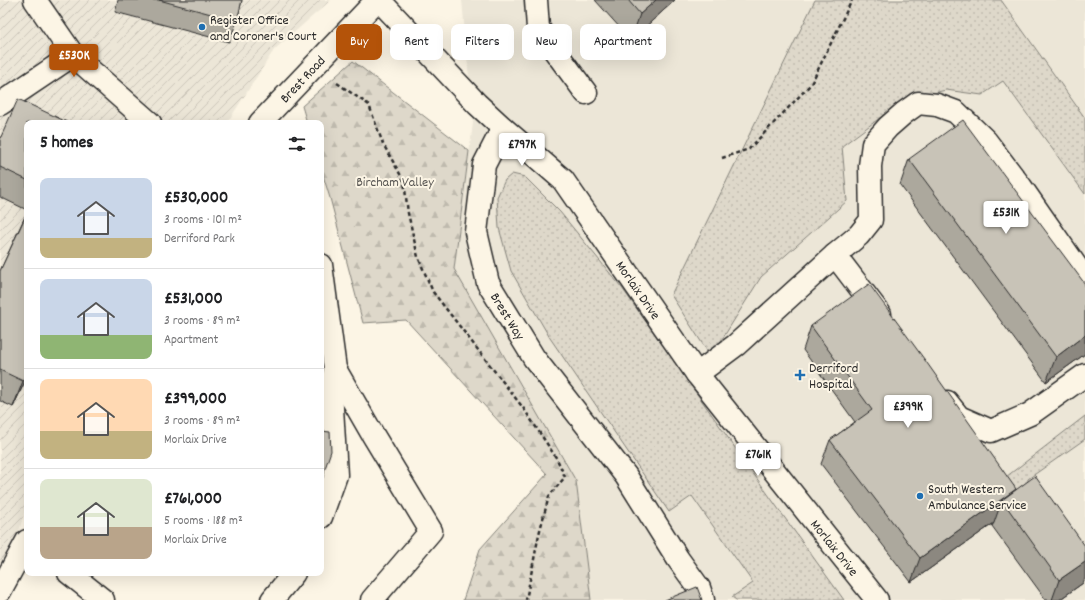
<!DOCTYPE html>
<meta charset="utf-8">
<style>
body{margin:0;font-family:Dekko,sans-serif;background:#f2f2f2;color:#202124;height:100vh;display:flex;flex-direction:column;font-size:15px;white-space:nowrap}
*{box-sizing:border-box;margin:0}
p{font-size:13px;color:#757577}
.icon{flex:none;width:22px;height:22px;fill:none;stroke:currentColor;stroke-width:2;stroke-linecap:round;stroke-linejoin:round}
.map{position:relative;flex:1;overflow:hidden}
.side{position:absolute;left:24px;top:120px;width:300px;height:456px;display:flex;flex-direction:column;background:#fff;border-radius:8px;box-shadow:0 4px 16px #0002}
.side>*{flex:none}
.hud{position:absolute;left:336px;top:24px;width:380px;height:36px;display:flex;gap:8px}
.price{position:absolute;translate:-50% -34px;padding:0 9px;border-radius:4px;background:#fff;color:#222;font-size:13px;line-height:26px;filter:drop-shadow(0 1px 2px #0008)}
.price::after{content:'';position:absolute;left:50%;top:24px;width:12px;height:9px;margin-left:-6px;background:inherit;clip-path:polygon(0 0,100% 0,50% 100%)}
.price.current{background:#b45309;color:#fff}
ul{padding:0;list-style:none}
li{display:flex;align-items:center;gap:12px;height:100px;padding:0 16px}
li+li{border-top:1px solid #e0e0e0}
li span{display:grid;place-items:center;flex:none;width:112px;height:80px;border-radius:8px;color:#555}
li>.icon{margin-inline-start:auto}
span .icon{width:48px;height:48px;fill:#fffc;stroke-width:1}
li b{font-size:17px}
h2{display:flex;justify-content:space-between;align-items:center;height:48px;padding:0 16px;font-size:17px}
.tag{padding:0 14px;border-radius:8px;background:#fff;box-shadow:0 4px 16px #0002;font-size:14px;line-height:36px}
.tag.current{background:#b45309;color:#fff}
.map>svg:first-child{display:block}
.built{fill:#ece6d7}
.industrial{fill:url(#industrial-furrows)}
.grass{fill:url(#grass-dots);stroke:#84827a}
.forest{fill:url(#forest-firs);stroke:#84827a}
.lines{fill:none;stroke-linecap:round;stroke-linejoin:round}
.minor-casing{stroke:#2b2b2b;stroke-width:25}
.path{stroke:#2b2b2b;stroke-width:2.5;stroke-dasharray:4 3;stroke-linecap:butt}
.minor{stroke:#fcf5e5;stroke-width:22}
.wall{fill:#aca89d;stroke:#2b2b2b}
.shaded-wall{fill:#8c8880;stroke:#2b2b2b}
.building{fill:#c8c3b7;stroke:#2b2b2b}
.poi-dot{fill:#1f6fb2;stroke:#fcf5e5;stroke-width:1.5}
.labels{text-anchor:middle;stroke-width:4;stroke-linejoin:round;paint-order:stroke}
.poi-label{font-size:14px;fill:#2b2b2b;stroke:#fcf5e5;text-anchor:start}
.street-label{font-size:14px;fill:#2b2b2b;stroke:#fcf5e5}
.park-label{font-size:14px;fill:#585653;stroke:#fcf5e5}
</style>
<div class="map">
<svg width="1085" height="600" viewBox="0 0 1085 600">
<defs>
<pattern id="industrial-furrows" width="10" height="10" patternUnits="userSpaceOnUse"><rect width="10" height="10" fill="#ece6d7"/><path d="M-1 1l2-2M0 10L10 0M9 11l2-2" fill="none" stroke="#cbc5b9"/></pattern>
<pattern id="grass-dots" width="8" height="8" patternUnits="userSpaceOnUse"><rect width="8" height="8" fill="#ded8ca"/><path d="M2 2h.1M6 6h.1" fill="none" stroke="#bfbaae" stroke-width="1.8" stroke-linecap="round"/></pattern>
<pattern id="forest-firs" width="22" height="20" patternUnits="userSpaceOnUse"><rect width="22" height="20" fill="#ded8ca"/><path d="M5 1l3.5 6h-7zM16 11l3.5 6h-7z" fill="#bfbaae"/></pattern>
</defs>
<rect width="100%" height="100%" fill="#fcf5e5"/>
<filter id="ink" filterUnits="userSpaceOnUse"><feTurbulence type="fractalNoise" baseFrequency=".025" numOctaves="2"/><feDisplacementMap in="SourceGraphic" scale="8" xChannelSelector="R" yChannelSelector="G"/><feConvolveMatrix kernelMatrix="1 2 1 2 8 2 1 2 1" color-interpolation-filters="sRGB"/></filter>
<g filter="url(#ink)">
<path class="built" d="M 462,0 L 1085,0 L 1085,600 L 589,600 L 575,500 L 454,269 L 473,123 Z"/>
<path class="industrial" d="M 0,0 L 331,0 L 274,50 L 227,123 L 27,123 L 27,505 L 0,591 Z"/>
<path class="grass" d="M 815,0 L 1001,0 L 1085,118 L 1085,194 L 1003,81 L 982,95 L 946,90 L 904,100 L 842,146 L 847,201 L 761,277 L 711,357 L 671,295 Z
M 512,174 L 525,177 L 560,212 L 622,288 L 782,514 L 844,600 L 736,600 L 732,597 L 753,583 L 692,496 L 669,512 L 550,338 L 511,271 L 499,228 L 497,197 L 505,180 Z
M 1085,416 L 1085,439 L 1028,479 L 1026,502 L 1002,480 Z"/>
<path class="forest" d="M 353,61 L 469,151 L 454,269 L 576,481 L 591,600 L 463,600 L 480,549 L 547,474 L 406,320 L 363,323 L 330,198 L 321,169 L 321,123 L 307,123 L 302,106 Z"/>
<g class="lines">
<defs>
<g id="minor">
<path d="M 35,0 L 73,55 L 150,123"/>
<path id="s1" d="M 379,0 L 477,104 L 503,128 L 563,180 L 697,374 L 877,600"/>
<path d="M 536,0 L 538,28 L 586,93"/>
<path d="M 0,104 L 73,55"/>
<path id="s2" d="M 260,123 L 377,0"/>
<path id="s3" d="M 503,128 L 484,165 L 476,232 L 488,283 L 534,358 L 626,476 L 678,559 L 699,588 L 703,600"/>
<path d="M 835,255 L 880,314"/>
<path d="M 321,265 L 335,369 L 373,435 L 431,531 L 372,600"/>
<path d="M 697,374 L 736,345 L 835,255 L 859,235 L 871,220 L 870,166 L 873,144 L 888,127 L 904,113 L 918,103 L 937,105 L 956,112 L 986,141 L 1021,187 L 1085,279"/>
<path d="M 947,402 L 959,417 L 991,431 L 1030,414 L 1085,375"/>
<path d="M 321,517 L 336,475 L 331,391 L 335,369"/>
<path d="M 69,573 L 103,600"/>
<path d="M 0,591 L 27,541"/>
<path d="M 272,600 L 294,573"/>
</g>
</defs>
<use href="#minor" class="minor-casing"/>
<path class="path" d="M 337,83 L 369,105 L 383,144 L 404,181 L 408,213 L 418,257 L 433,292 L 524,409 L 557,459 L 565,477 L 549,496 L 539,534 L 526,600
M 722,158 L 749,149 L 811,84 L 852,0"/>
<use href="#minor" class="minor"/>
</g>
<path class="wall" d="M 118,0 L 242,0 L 237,21 L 229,42 L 115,12 Z
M 595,0 L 675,0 L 631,40 Z
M 27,123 L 27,210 L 0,197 L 0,139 Z
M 909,159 L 1085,284 L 1085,354 L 1046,382 L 900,185 Z
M 27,212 L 27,377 L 13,407 L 0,401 L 0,271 Z
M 811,326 L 1015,490 L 1083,583 L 1059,600 L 1046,600 L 992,526 L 994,523 L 911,582 L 821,464 L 830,440 L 855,422 L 803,350 Z"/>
<path class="shaded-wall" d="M 656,0 L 675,0 L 631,40 L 640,14 Z
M 1085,335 L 1085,354 L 1046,382 L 1056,357 Z
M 27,371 L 27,377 L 13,407 L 23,381 Z
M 1016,489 L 1008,509 L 1002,500 L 994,523 L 911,582 L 920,558 Z
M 1085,562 L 1085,578 L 1083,583 L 1059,600 L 1052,600 L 1059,580 Z"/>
<path class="building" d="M 159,0 L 242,0 L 237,21 Z
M 628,0 L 656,0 L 640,14 Z
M 18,99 L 69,123 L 27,123 L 27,180 L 0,167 L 0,139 Z
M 963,120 L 1085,284 L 1085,335 L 1056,357 L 909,159 Z
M 27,213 L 27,371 L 23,381 L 0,370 L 0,271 Z
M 869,284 L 927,363 L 1016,489 L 920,558 L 830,440 L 872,410 L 811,326 Z
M 321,431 L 330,432 L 331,451 L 321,480 Z
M 1035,476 L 1085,546 L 1085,562 L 1059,580 L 1002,500 Z
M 697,587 L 702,600 L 665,600 Z"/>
</g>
<g class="poi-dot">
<circle cx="202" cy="27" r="4"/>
<path d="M798 369h4v4h4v4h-4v4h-4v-4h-4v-4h4z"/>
<circle cx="920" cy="496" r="4"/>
</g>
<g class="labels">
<g class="poi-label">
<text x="210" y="24">Register Office<tspan x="210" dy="16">and Coroner's Court</tspan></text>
<text x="809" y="372">Derriford<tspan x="809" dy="16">Hospital</tspan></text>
<text x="928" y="493">South Western<tspan x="928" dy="16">Ambulance Service</tspan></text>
</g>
<g class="street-label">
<text dy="5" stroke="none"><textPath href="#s2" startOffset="61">Brest Road</textPath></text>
<text dy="5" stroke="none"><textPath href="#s1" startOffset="391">Morlaix Drive</textPath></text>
<text dy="5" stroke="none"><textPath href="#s3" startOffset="200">Brest Way</textPath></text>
<text dy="5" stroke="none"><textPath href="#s1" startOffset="715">Morlaix Drive</textPath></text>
</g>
<g class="park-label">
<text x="395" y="186">Bircham Valley</text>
</g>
</g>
</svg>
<b class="price current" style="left:74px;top:78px">£530K</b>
<b class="price" style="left:522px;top:167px">£797K</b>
<b class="price" style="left:1006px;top:235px">£531K</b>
<b class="price" style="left:908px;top:429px">£399K</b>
<b class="price" style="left:758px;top:477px">£761K</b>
<div class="hud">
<a class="tag current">Buy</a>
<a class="tag">Rent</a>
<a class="tag">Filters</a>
<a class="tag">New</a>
<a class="tag">Apartment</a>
</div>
<section class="side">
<h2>5 homes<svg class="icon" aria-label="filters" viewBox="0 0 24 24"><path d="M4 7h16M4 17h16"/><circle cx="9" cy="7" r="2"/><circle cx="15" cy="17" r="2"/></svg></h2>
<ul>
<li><span style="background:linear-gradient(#c9d6e8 75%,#c2b280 0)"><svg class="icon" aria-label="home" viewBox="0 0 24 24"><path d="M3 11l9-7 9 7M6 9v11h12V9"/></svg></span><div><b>£530,000</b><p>3 rooms · 101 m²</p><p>Derriford Park</p></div></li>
<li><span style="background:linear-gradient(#c9d6e8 70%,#8fb573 0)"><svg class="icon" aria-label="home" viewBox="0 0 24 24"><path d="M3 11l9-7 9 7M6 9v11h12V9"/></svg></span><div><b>£531,000</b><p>3 rooms · 89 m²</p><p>Apartment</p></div></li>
<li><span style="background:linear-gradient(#ffd9b3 65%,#c2b280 0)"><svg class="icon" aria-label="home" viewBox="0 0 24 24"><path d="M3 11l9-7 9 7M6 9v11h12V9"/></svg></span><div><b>£399,000</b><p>3 rooms · 89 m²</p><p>Morlaix Drive</p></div></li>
<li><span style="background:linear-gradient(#dfe7d0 60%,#b9a48a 0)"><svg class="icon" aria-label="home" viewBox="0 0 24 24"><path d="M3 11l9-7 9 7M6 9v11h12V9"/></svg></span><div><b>£761,000</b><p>5 rooms · 188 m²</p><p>Morlaix Drive</p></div></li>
</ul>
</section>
</div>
